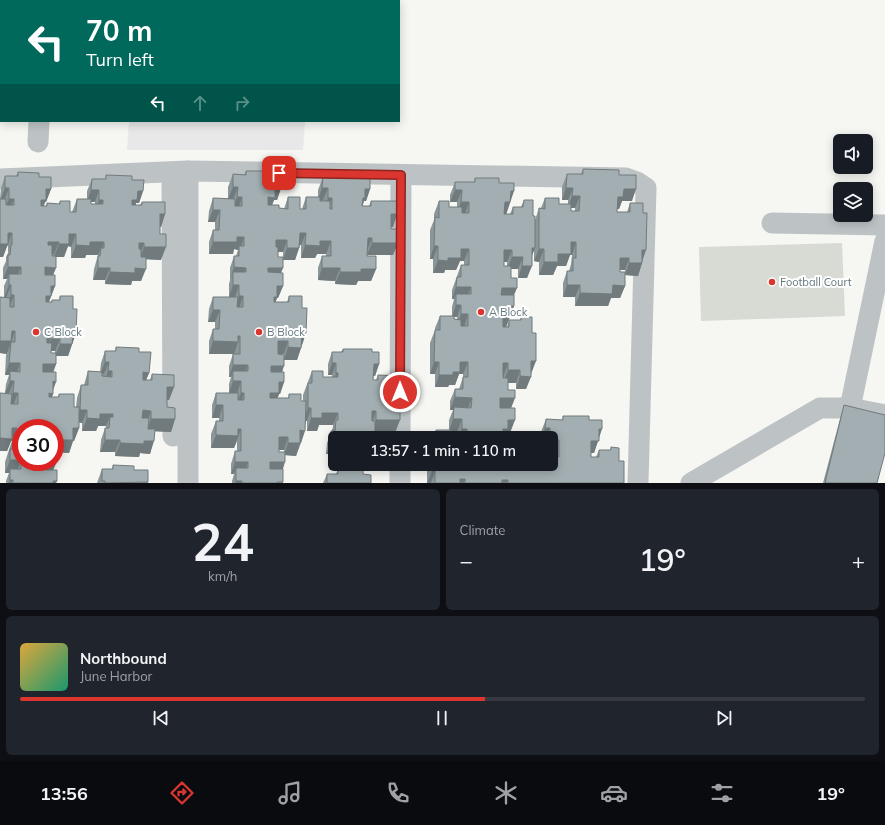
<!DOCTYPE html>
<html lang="en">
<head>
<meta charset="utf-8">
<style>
  body { margin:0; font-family:Mulish,sans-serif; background:#20242c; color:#f1f3f6; height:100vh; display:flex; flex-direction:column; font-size:15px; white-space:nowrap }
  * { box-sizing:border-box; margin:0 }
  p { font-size:13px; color:#9ea1a6 }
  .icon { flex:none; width:22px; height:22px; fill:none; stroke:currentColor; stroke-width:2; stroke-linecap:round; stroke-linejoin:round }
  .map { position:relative; height:483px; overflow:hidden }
  .drawer { display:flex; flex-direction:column; gap:6px; padding:6px; background:#0d0f14; flex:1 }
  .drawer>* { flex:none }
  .banner { position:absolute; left:0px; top:0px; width:400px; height:122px; box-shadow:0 2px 10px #0003; background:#00695c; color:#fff; overflow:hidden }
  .tools { position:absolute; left:833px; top:134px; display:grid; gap:8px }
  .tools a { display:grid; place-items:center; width:40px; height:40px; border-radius:6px; background:#171b24; box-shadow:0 2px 10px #0003; font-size:20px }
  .speed { position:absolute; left:12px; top:419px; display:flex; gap:8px; font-size:20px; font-weight:700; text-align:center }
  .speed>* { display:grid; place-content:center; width:52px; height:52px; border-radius:50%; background:#171b24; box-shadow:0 2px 10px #0003; line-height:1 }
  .speed .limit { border:6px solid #d22; background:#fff; color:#111 }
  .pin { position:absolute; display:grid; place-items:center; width:34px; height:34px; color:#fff; margin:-17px; border-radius:8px; box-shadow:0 2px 6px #0006 }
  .me { position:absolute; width:44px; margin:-22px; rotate:0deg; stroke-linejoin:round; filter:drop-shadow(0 0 3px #0008) }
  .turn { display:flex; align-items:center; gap:14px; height:84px; padding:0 20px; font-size:18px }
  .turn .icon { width:52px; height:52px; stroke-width:2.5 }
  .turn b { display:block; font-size:28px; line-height:34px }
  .lanes { display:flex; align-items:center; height:38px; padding:0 20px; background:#0003; justify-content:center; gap:20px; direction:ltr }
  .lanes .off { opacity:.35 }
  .big { font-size:30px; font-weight:600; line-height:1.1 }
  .drawer .card { flex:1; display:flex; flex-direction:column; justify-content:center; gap:6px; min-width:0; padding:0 14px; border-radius:6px; background:#20242c }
  .drawer .dial { align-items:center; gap:0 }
  .dial b { font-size:52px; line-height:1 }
  .song { display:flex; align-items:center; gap:12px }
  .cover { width:48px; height:48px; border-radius:6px; background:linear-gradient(135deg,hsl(40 70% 55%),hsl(160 70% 35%)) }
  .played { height:4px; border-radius:2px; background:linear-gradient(90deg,#da362f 55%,#363941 55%) }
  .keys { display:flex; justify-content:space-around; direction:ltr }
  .heat { display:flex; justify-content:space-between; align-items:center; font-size:22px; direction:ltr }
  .drawer .tiles { flex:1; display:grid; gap:6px; grid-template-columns:1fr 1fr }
  .card:last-child { grid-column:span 2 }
  .trip { position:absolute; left:328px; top:431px; width:230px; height:40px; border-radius:6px; background:#171b24; box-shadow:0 2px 10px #0003; font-weight:600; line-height:40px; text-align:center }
  .tab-bar { display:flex; height:64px; justify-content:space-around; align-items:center; background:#090b0e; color:#9ea1a6 }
  .tab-bar .icon { width:28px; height:28px }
  .tab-bar .active { color:#da362f }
  .tab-bar b { font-size:18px; color:#f1f3f6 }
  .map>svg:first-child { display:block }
  .built { fill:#e7e8e7 }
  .green { fill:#d7dbd3 }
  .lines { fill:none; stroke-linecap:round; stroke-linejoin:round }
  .minor { stroke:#bdc3c5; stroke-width:21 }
  .wall { fill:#8b9698; fill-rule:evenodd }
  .shaded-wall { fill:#717a7c }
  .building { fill:#a2aeb1; stroke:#717a7c }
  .route-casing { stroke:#8e231f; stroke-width:10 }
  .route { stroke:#da362f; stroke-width:7 }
  .poi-dot { fill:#da362f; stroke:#fff; stroke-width:1.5 }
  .labels { text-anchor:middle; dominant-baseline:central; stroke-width:4; stroke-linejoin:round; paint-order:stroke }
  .poi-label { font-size:11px; fill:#63777d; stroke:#fff; text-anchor:start }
</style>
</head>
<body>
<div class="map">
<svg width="885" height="483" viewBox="0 0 885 483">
  <rect width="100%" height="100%" fill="#f6f6f3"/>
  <g class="built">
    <path d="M135,0H314V1Z"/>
    <path d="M129,121H305L303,150H127Z"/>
  </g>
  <path class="green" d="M842,243L845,316L701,321L699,247Z"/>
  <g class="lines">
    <g class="minor">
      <path d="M42,1V0"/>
      <path d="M38,142L39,121"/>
      <path d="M188,171V483"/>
      <path d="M172,172L173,436"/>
      <path d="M0,179L188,171L626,178L637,182L646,188L638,483"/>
      <path d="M772,223L885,225"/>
      <path d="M850,408L885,241"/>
      <path d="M400,438L401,175"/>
      <path d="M400,483V464"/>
      <path d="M691,483L820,408H850L885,415"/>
    </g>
  </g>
  <g class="wall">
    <path d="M583,169L619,175L632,201H622L619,209H617V212H627L630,203L642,261V263L638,276L625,275V286L620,298H611L608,306H575V297H563V283L567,271H569L571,264L572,255H570L566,266H557L553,275H539V262L534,261V249L532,255L527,278H518V269H511V278L514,295V306L506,327H507L509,320H520L521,317L531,374L526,389H516V383H508V390L511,408L510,433H507L505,438H433L436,430H449V420L453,410H450V401L455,389H459L463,377V374H459L455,385H449L448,387H435V374H430V343L435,330V328L440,316H452V307L454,299H452V290L461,265H464V261H460L456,270H445L444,273H433V259H430V230L434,220V214L439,201L449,207H457V202H450V195L455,182H474L475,178L499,183L510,200L506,214H510L513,207H521L524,200L535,220L539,208H541L545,198L559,204H568V200H562V187L567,174H581ZM571,208H575V211H571ZM504,262H507V266H504ZM620,270H625V272H620ZM454,317H457V320L454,319ZM451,432H457V433H451Z"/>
    <path d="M246,171L272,175L281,188L277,200H274L272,205L279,208L284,209L288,197L300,209H302L306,197H318V190L323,177L332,178L333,174L358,178L370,189L366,201H364L362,206H369L371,201L397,214L393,227H391V229L398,243L393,255H367V256L376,269L371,281H358L356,285L335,284V281L318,280V268L322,256H326V254H317L315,258H301V245H300L295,260H283L281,273L283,286L278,298H277L275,302H287L289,296L302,308L306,333L297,360H284L282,372L284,382L280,394H279L277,398H288L289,394L301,401H303V395L312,371L323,377H332V375H328V364L332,352H341L343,349L372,352L379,364L375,376H373V380H376L378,375L397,401L393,400V409L395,433L385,432L335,438V454H326L327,443L333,427V425H319L317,431H307V421H306L301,443L296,456L285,455L283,469V483H232V481L234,474H231V464L235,451H237V441L234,448H211V434L216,421H219V418H212V405L216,393H229V384L231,377H229V366L233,354H209V341L213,329H215V322H208L209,309L213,297H229V284L230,280V268L234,256H236L238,250L234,249L233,254H209V242L213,230H215V222H208L209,211L213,198L228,199V187L233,174L244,175ZM278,252H283V257H278ZM278,354H284V355ZM279,450H284V452H279Z"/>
    <path d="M18,172L39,177L51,189L46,202H45L44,206H46L47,203L59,204L60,201L70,212H72L77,199H87V191L92,179H105L106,175L132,180L143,191L139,203H136V205H140L142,202L165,214L161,227H160V234L161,260L146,259L141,281H132L131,285L105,284V280H93L94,269L98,255H86L85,258H71V247L68,246L64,257H56L53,275L55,286L49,302H51L52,300H59L60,296L73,309L76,333L68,356H56V364L53,372V394L52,397H58L59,394L74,407H76L77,398L81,385H84L88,371L100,372L101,363L105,351H115L116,347L139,352L149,373L146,380H150L152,374L174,387L169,400H167V407L175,419L171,432L155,431L150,454L140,453L139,457L115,456V452H100L101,440L105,428H106V426H98L96,431H82V423L79,422V428L74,441H73L69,453L57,452V461L53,470L57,481L56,483H6V481L9,473H5V462L12,441H11L7,451H0V393L9,394L5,393L6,384L9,375H5L6,355L10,343L7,354L0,353V297H4V286L7,279H3V268L6,261V257L8,253V246H7L3,257H0V199L1,188L5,176H16ZM91,202H95V204H91ZM51,351H55V353H51ZM55,428V462H21Z"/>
    <path d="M844,405L877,483H823L841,415Z"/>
    <path d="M563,416L589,420L599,438L594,453H591V457H596L599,450H610L611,447L619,461L624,483H427V464H551L554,456V452H551V438H541V432L546,419L562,420Z"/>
    <path d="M113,465L134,470H148V483H97L102,469H112Z"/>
    <path d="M338,469L363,474L371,483H323L327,474H336Z"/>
  </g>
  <g class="shaded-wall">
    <path d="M233,187H238L233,200L228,199Z"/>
    <path d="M5,188H9L4,201H0Z"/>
    <path d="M275,188H281L277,200H274L270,210H263L268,197Z"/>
    <path d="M322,188H328L323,200H318Z"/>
    <path d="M566,188H573L568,200H562Z"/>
    <path d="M46,189H51L46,202H45L41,212H36L41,200Z"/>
    <path d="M365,189H370L366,201H364L361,211H358Z"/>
    <path d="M624,189H636L632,201H622L619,209H613L618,197Z"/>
    <path d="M91,190H99L95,202H87Z"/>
    <path d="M455,190H462L457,202H450Z"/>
    <path d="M138,191H143L139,203H136L133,213H127L132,200Z"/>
    <path d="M511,191H514L506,215H500L505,202Z"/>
    <path d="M572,196H580L575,208H568Z"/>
    <path d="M237,197H242L238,210H233Z"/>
    <path d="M328,198H332L328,210H323Z"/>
    <path d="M9,199H14L9,211H4Z"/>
    <path d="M99,200H103L99,212H94Z"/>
    <path d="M461,202H469L465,214H457Z"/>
    <path d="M213,210H220L215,222H208Z"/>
    <path d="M160,214H165L161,227H156Z"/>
    <path d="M391,214H397L393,227H386Z"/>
    <path d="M8,233H12L3,257H0V244Z"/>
    <path d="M300,233H306L301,245H295Z"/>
    <path d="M69,234H76L71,247L68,246L64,257H54L59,244Z"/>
    <path d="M237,237H244L240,250L239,246L238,250L234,249L233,254H209L213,242Z"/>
    <path d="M368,238H372L367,251Z"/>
    <path d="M276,240H287L283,252H272Z"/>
    <path d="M320,241H331L326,254H317L315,258H301L305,245Z"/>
    <path d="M48,242H59L54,254H44Z"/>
    <path d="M90,242H104L101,252V248L98,255H86L85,258H71L76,245Z"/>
    <path d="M571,242H576L572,255H570L566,266H557L553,275H539L544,262L558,254Z"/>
    <path d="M139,243H144L140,256L135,255Z"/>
    <path d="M372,243H398L393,255H367Z"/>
    <path d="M434,246H438L433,259H430Z"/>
    <path d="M144,247H166L161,260L140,259Z"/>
    <path d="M287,248H299L295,260H283Z"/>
    <path d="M532,248H535L530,261Z"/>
    <path d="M461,249H469L464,261H460L456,270H445L444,273H433L438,260L448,258Z"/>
    <path d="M539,249H544L539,262L534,261Z"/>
    <path d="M504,250H512L507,262H500Z"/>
    <path d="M642,250H646L642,262Z"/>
    <path d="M512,257H523L518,269H507Z"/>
    <path d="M620,258H629L625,270H616Z"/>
    <path d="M629,263H642L638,276L625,275Z"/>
    <path d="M522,266H532L527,278H518Z"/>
    <path d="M8,267H21L16,279L9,274L7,279H3Z"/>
    <path d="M45,267L56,268L51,280H40Z"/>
    <path d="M234,267L246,268L241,280L233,272L230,280Z"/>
    <path d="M98,268H110L105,280H93Z"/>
    <path d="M135,268L146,269L141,281H132L131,285L105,284L110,272Z"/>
    <path d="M268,268H283L278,280H264Z"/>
    <path d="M322,268H340L335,281L318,280Z"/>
    <path d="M361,269H376L371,281H358L356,285L335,284L340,272Z"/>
    <path d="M9,285H11L6,298H4Z"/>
    <path d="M233,285H239L235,297H229Z"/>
    <path d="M567,285H580L575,297H563Z"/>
    <path d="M613,285L625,286L620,298H611L608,306H575L580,293Z"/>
    <path d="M51,286H55L46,309V296Z"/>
    <path d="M277,286H283L278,298H277L273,309H270Z"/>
    <path d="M456,287H471L466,300L456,294L454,299H452Z"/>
    <path d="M502,288H517L512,300H497Z"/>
    <path d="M11,295H14L9,308H6Z"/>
    <path d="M239,296H243L239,309H234Z"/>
    <path d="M456,305H461L457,317H452Z"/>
    <path d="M511,306H514L506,327H498L503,315Z"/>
    <path d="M213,310H220L215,322H208Z"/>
    <path d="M461,314H468L464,327H457Z"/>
    <path d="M12,331H15L7,354L0,353V341Z"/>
    <path d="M73,333H76L68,356H55L60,344Z"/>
    <path d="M302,333H306L302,345H297Z"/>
    <path d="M238,336H240L234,354H209L213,341Z"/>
    <path d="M47,337H51L47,349Z"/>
    <path d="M51,339H60L55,351H47Z"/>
    <path d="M278,341H288L284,354H274Z"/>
    <path d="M288,347L301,348L297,360H284Z"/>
    <path d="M531,361H536L531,374Z"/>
    <path d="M105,362H109L104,374H100Z"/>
    <path d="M434,362H439L435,374H430Z"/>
    <path d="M460,362H468L463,374H459L455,385H449L448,387H435L439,375L453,372Z"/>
    <path d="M9,363H20L16,375L10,371L9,375H5Z"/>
    <path d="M332,363H336L332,375H328Z"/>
    <path d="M503,363H508L504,375H499Z"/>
    <path d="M43,364H56L52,376H38Z"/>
    <path d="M374,364H379L375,376H370Z"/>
    <path d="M233,365H248L244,377L233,371L231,377H229Z"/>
    <path d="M271,366H284L280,378H267Z"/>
    <path d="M508,370H520L516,383H503Z"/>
    <path d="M108,371H112L108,384H104Z"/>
    <path d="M143,372L149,373L144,385H139Z"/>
    <path d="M336,373H338L334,386H332Z"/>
    <path d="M520,376L531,377L526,389H516Z"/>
    <path d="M10,381H14L9,393H5Z"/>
    <path d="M53,381L56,382L52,393L53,394L48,406H44Z"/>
    <path d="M233,381H241L237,394L229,393Z"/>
    <path d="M279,382H284L280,394H279L275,406H266L270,393Z"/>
    <path d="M167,387H174L169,400H163Z"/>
    <path d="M394,388H402L397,401L389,400Z"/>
    <path d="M13,393H18L13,405H9Z"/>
    <path d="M241,393H244L240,405H236Z"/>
    <path d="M455,397L472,398L467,410L454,407L453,410H450Z"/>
    <path d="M500,398H515L510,411H495Z"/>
    <path d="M216,405H223L219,418H212Z"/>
    <path d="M308,408H311L307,421H303Z"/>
    <path d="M80,410H87L82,423L76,422Z"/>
    <path d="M143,410L151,411L147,423H138Z"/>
    <path d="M372,411H376L372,423Z"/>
    <path d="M322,413H338L333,425H319L317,431H307L311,418Z"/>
    <path d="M100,414H113L110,423V417L106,426H98L96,431H82L87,418Z"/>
    <path d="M151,419H175L171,432L147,431Z"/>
    <path d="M453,419H462L457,432H449Z"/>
    <path d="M376,420H400L395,433L372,432Z"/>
    <path d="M508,420H515L510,433H507L505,438H500L503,429Z"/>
    <path d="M12,428H17L13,441H11L7,451H0V438Z"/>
    <path d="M73,428H79L74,441H73L69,453L55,452V448L58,440Z"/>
    <path d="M545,428H550L547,438H542Z"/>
    <path d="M238,429H241L234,448H211L216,435Z"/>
    <path d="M462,429H467L464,438H458Z"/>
    <path d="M599,429H602L594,453H587L591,441Z"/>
    <path d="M300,430L305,431L301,443H296Z"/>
    <path d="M55,437H58L55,445Z"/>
    <path d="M279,437H288L284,450H275Z"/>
    <path d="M105,440H120L115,452H100Z"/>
    <path d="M551,440H559L554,452H551Z"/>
    <path d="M144,441H154L150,454L140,453L139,457L115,456L120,443Z"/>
    <path d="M331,442H335V454H326Z"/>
    <path d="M288,443H300L296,456L284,455Z"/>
    <path d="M10,460H21L16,473L10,469L9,473H5Z"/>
    <path d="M55,461H57L52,473H40L45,462H55Z"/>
    <path d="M235,462H248L244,474L236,468L234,474H231Z"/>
    <path d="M270,462H285L281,475L266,474Z"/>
    <path d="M432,471H435L431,483H427Z"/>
    <path d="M460,479H465L464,483H459Z"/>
    <path d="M10,480H13L11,483H9Z"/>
    <path d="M502,480H508L507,483H501Z"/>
    <path d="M53,481H57L56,483H52Z"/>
    <path d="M236,481H242L241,483H235Z"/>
  </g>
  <g class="building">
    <path d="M583,169L619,170V175H636V189H624L623,197H618L617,212H630V203H643V213H647L646,250H642V263H629V258H620V272H625V286L613,285L612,294L580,293V285H567V271H573V258H576V242H571V254H558V262H544V249H539V208L545,209V198H559V204H571V211H579L580,196H572L573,188H566L567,174H583Z"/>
    <path d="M246,171H272V175H281V188H275V198L268,197V205H279V208L288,209V197H300V209H306V197H320V201H330V209H332V198H328V188H322L323,177L333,178V174L358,175V178H370V189H365V198H363L362,206H371V201H397V214H391V229H398V243H372V238H368L367,256H376V269H361V272H340V268H322V256H331V241H320V246L305,245L306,233H300L299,248H287V240H276V247H278V257H283V268H268V272L283,273V286H277V297H274V302H289V296H302V308H307L306,333H302L301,348L288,347V341H278V354L284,355V366H271V372H284V382H279V393H270V398H289V394H301V401H306L305,431L300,430V443H288V437H279V452H285V462H270V469H283V482H277V483H242V481H236V468H248V462H235V451H241V429H238V436L216,435V421H223V405H216V393H238V400H244V393H241V381H233V371H248V365H233V354H240V336H238V342L213,341V329H219L220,310H213V297H238L237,307H243V296H239V285H233V272H246V268L234,267V256H239V246H244V237H237V242H213V230H219L220,210H213V198L235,199V206H242V197H237L238,187H233V174L246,175Z"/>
    <path d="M18,172L39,173V177H51V189H46V200H41V206H47V203L60,204V201H70V212H76L77,199H91V204H103V200H99V190H91L92,179H106V175L132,176V180H144L143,191H138L137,200H132V205H142V202H165V214H160V234H166V247H144V243H139V249H141V257H146V269L135,268V273L110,272V268H98V256H100L101,248H104V242H90V246L76,245V234H69V244H59V242H48V245H52V256H56V268L45,267V275H55V286H51V296H46V302H52V300H60V296H73V309H77L76,333H73L72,344H60V339H51V337H47V343H52L51,353H56V364H43V372H56V382L53,381V394L49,393V397H59V394H74V407H79V428H73V440H58V437H55V428H21V462H45V470H57V481H53V483H13V480H10V469H21V460H10V449H13V440H17V428H12V439L0,438V393L12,394L11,404H18V393H13L14,381H10V371L20,372V363H9L11,342H15V331H12L11,341H0V297L10,298V307H14V295H11V285H9V274H21V267H8V255H10L11,245H12V233H8V244H0V199H6V205H14V199H9V188H5V176H18Z"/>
    <path d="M475,178H499V183H514V191H511L510,202H505L504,214H513V207H523L524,200H533V216H535V248H532V266H522L523,257H512V250H504V266H511V278H517V288H502L501,295H514V306H511L510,315H503V327H509V320H521V317H532V333H536V361H531V377L520,376V370H508V363H503V378H508V390H515V398H500V408H515V420H508V429H503V438H467V429H462V419H453L454,407L471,408L472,398L455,397V389H463V377H468V362H460V372H453V375H439V362H434L435,330H440V316H454V319L461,320V326H468V314H461V305H456V294H471V287H456L457,277H461V265H469V249H461V258H448V261L438,260V246H434L435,217L439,218V201H449V207H462V213H469V202H461L462,190H455V182H475Z"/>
    <path d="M116,347L139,348V352H151L149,373L143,372V380H152V374L174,375V387H167V407L175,408V419H151V411L143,410L142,418H149L148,429H155L154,441H144V444L120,443V440H105V428H109L110,417H113V414H100V419L87,418V410H80L81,385H88V371L102,372V376L112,377V371H108L109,362H105V351H116Z"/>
    <path d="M343,349H372V352H379V364H374L373,380H378V375L402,376V388H394L393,409H400V420H376V411H372V421H375V431L385,432V438H335V442H331V431H335L336,420H338V413H322V418H311V408H308V383H312V371H323V377H338V373H336V363H332V352H343Z"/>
    <path d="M844,405L885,415V453L877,483H825Z"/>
    <path d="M563,416H589V420H602V429H599V441H591V457H599V450H611V447L619,448V461H624V483H508V480H502V483H465V479H460V483H435V471H432V464H551V456L559,457V440H551V438H550V428H545L546,419L563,420Z"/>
    <path d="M436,430H451V433H461V438H435Z"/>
    <path d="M518,434H528V438H508H518Z"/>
    <rect x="55" y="450" width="2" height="11"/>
    <path d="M113,465L134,466V470H148V482L105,483V481H102V469H113Z"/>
    <path d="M338,469L363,470V474L371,475V483H327V474H338Z"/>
  </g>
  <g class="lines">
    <defs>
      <path id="route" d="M279,173L401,175L400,392"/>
    </defs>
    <use href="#route" class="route-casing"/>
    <use href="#route" class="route"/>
  </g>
  <g class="poi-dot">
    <circle cx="772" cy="282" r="4"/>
    <circle cx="481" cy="312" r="4"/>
    <circle cx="36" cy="332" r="4"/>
    <circle cx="259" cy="332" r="4"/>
  </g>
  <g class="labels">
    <g class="poi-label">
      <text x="780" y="282">Football Court</text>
      <text x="489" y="312">A Block</text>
      <text x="44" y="332">C Block</text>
      <text x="267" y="332">B Block</text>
    </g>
  </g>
</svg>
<div class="tools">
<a><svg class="icon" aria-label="sound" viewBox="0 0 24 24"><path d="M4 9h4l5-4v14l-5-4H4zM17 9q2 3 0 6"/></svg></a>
<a><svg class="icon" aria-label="layers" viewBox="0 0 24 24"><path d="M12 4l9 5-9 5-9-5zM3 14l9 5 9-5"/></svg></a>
</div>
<div class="speed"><div class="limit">30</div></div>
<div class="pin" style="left:279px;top:173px;background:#d93025"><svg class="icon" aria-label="arrive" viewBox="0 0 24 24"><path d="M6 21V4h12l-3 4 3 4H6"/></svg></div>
<svg class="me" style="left:400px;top:392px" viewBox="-20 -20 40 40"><circle r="17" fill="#da362f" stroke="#fff" stroke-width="3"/><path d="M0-11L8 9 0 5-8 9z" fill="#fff"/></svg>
<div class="trip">13:57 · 1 min · 110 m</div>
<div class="banner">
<div class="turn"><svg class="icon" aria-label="left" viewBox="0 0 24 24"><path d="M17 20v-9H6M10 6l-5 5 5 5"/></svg><div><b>70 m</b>Turn left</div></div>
<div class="lanes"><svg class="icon" aria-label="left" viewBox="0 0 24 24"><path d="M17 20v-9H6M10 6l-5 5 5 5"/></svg><svg class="icon off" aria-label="ahead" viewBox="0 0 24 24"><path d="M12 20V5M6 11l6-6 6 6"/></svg><svg class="icon off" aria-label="right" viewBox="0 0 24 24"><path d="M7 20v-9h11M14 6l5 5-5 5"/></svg></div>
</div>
</div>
<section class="drawer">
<div class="tiles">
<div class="card dial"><b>24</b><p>km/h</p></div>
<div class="card"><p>Climate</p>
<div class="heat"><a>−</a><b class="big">19°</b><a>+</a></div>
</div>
<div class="card">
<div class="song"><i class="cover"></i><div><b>Northbound</b><p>June Harbor</p></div></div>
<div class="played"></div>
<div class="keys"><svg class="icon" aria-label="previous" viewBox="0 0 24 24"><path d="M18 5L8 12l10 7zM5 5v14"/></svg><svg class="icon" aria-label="pause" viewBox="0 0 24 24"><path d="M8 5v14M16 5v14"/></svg><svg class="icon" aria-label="next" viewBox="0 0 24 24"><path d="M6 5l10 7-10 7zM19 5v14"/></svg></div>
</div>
</div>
</section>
<nav class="tab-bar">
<b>13:56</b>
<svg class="icon active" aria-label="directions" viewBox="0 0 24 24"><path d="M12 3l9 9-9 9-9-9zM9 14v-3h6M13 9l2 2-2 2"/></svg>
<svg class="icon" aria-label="music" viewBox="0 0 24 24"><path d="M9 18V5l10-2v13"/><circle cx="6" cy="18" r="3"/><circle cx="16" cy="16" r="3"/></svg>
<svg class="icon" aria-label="phone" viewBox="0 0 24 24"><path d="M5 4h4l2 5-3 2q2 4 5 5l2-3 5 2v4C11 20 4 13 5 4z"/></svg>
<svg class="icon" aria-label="climate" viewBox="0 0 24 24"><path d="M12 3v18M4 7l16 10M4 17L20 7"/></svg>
<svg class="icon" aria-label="car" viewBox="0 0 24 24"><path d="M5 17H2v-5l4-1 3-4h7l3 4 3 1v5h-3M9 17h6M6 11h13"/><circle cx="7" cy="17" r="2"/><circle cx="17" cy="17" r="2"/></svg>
<svg class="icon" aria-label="filters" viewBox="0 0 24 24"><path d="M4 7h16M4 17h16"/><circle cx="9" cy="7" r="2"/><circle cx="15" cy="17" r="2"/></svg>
<b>19°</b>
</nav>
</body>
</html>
